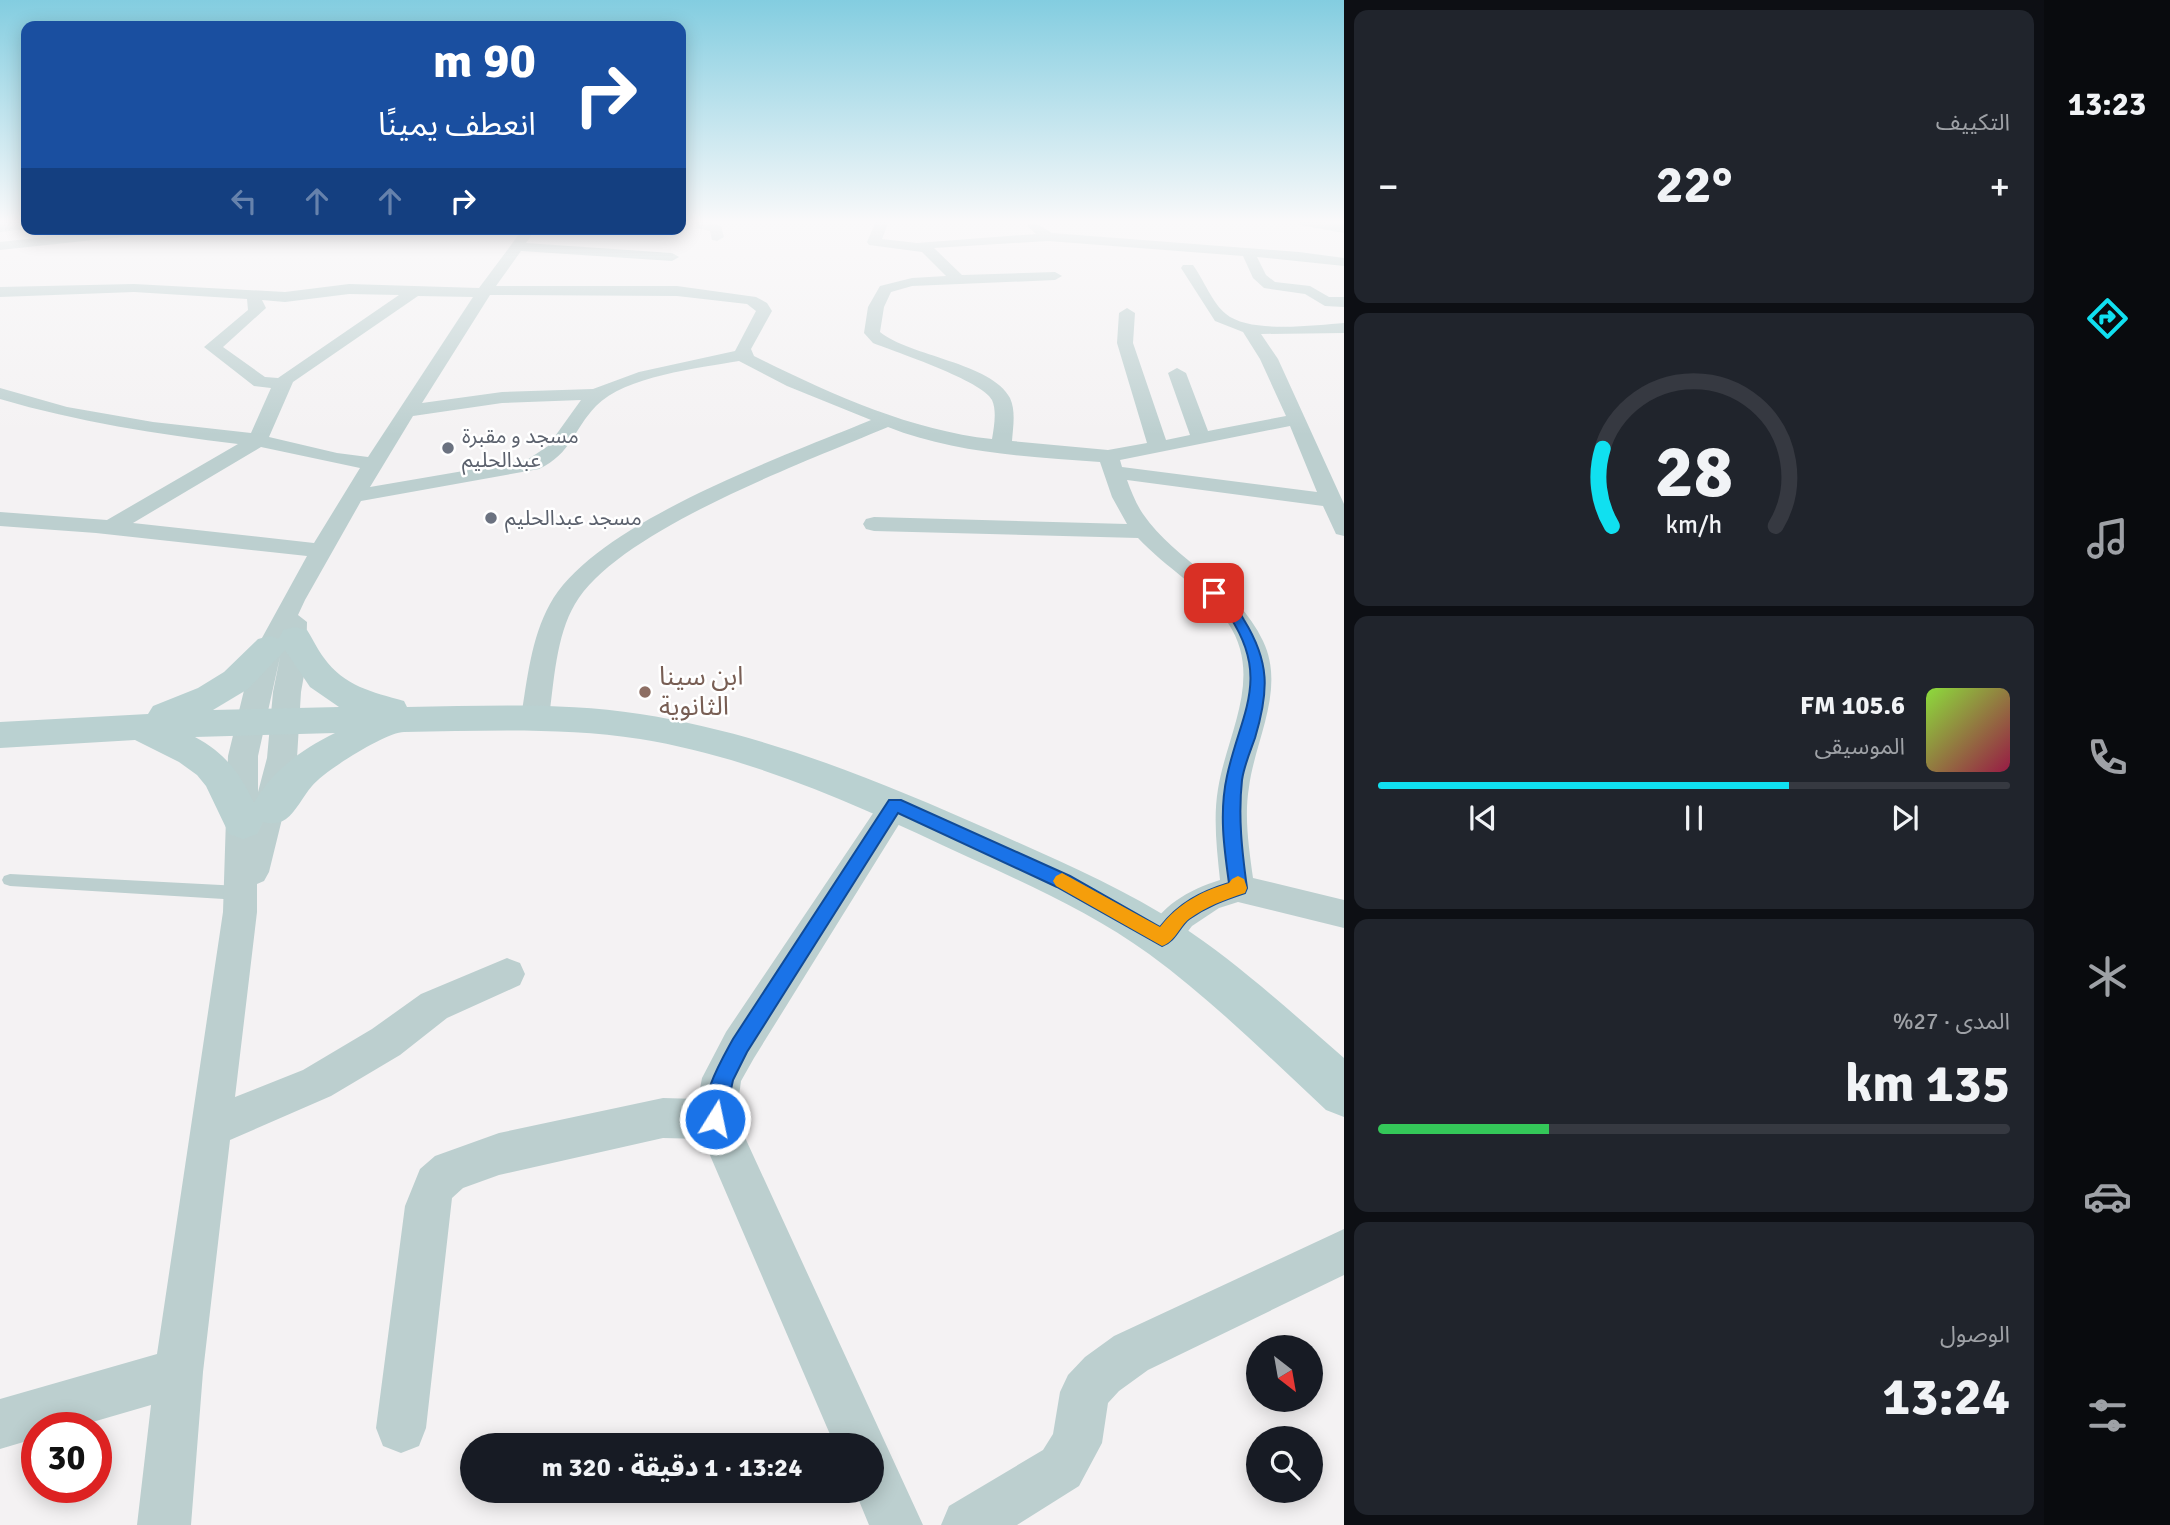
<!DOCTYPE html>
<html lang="ar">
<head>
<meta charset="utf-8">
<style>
  body { margin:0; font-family:Signika,"Noto Sans Arabic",sans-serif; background:#20242c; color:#f1f3f6; direction:rtl; height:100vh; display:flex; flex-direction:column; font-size:26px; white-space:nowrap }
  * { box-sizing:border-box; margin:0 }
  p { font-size:23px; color:#9ea1a6 }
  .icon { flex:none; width:38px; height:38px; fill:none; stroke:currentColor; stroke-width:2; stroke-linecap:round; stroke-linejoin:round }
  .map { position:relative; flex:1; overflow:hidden; direction:ltr }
  .side { display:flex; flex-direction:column; gap:10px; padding:10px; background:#0d0f14; width:700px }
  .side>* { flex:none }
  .guide { position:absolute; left:21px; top:21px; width:665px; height:214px; border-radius:14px; box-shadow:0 4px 18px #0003; direction:rtl; background:#1a4fa0; color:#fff; overflow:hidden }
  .needle { width:46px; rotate:149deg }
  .controls { position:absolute; left:1246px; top:1335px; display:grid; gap:14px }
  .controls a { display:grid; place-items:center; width:77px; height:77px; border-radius:50%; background:#171b24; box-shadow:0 4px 18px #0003; font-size:35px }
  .speed { position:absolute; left:21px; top:1412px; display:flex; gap:14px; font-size:35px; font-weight:700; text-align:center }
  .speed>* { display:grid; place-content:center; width:91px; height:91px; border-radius:50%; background:#171b24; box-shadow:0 4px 18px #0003; line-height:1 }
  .speed .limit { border:10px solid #d22; background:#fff; color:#111 }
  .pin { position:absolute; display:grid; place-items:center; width:60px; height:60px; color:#fff; margin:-30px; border-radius:14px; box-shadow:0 4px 10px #0006 }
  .me { position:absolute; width:77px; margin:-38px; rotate:10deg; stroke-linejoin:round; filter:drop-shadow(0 0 5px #0008) }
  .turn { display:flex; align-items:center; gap:24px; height:147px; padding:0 35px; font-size:32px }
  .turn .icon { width:91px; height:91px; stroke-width:2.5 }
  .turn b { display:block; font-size:49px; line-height:60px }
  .lanes { display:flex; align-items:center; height:66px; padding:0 35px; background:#0003; justify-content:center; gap:35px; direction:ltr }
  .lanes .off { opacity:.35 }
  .big { font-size:52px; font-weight:800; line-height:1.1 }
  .side .tile { flex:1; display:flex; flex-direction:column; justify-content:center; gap:10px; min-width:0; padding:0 24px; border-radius:14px; background:#20242c }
  .side .dial { align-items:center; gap:0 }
  .dial svg { height:182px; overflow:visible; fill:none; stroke:#363941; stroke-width:7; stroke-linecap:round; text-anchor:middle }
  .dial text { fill:#f1f3f6; stroke:none }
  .song { display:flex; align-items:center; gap:21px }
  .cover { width:84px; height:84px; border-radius:10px; background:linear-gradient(135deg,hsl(90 70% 55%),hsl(340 70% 35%)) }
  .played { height:7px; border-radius:4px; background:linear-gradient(90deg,#10e0f0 65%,#363941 65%) }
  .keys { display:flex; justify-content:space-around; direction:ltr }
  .heat { display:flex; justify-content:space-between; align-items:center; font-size:38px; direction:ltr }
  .charge { height:10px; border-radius:5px; background:linear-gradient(90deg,#34c759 27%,#363941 0) }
  .trip { position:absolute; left:460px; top:1433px; width:424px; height:70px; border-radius:35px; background:#171b24; box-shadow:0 4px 18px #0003; font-weight:800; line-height:70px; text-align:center; direction:rtl }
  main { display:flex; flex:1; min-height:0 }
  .menu { display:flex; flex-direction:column; width:126px; justify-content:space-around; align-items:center; background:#090b0e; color:#9ea1a6 }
  .menu .icon { width:49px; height:49px }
  .menu .active { color:#10e0f0 }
  .menu b { font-size:32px; color:#f1f3f6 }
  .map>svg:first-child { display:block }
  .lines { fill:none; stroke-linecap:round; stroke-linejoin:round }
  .lane { fill:#bccfcf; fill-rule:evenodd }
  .street { fill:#bccfcf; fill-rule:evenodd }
  .secondary { fill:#bad1d1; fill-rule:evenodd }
  .route { fill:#1a73e8; stroke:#114b97; stroke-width:2 }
  .slow { fill:#f59e0b }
  .worship-dot { fill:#6b7280; stroke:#fff; stroke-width:2.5 }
  .education-dot { fill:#8d6e63; stroke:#fff; stroke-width:2.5 }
  .labels { text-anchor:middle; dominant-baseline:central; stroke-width:5; stroke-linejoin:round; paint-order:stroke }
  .far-worship-label { font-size:21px; fill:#5b616d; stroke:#fff; text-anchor:start }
  .education-label { font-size:26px; fill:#785e54; stroke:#fff; text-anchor:start }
</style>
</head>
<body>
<main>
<nav class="menu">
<b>13:23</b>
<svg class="icon active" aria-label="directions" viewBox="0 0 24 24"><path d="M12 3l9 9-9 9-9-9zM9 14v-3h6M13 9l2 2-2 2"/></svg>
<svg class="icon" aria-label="music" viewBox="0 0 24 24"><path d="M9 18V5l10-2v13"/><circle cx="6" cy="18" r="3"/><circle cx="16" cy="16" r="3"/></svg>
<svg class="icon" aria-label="phone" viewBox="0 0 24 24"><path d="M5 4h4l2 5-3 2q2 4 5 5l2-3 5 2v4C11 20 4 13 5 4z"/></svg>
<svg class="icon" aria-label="climate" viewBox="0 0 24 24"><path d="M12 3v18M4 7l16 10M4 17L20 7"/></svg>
<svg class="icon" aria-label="car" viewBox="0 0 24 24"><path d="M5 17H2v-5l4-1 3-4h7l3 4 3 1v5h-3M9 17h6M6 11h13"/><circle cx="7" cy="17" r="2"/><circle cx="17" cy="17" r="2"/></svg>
<svg class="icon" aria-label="filters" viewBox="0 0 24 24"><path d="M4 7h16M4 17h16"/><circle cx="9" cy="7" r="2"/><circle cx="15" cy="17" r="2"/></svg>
</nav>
<section class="side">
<div class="tile"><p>التكييف</p>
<div class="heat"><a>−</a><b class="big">22°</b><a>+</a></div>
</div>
<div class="tile dial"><svg viewBox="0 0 100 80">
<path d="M14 69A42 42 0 1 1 86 69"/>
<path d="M14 69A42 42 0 0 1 10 35" stroke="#10e0f0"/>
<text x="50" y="56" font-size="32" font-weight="700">28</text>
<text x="50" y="72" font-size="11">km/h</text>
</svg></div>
<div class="tile">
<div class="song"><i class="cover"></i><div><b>105.6 FM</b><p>الموسيقى</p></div></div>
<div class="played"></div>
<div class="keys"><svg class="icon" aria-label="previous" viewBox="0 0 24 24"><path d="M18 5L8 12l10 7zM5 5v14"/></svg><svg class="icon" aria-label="pause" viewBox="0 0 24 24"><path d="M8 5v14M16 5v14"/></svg><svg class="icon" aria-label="next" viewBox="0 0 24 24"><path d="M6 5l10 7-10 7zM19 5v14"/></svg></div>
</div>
<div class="tile"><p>المدى · 27%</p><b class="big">135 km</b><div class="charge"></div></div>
<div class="tile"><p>الوصول</p><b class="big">13:24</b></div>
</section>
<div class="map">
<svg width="1344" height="1525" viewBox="0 0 1344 1525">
  <rect width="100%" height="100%" fill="#f4f2f3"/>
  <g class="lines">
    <path class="lane" d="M10,874L240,886L246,888L248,893L246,898L240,900L10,886L4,884L2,880L4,876Z"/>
    <g class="street">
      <path d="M695,221H707L721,226L724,237L717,241L712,240L710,231L697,228Z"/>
      <path d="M876,221H889L882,239L917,243L1036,234L1027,226L1034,222L1052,233L1299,252L1344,258V266L1257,257L1266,275L1275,282L1310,286L1329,297H1344V307L1325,306L1305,294L1264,288L1253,278L1243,256L1048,241L934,248L962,275L1055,272L1062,276L1055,280L912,286L891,292L884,307L880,332C909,356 992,363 1010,398C1016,411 1013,427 1012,441L1108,450L1147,443L1117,343L1119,313L1127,308L1135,313L1133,343L1166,440L1190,435L1168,373L1177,368L1186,373L1208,431L1286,416L1260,359L1243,332L1215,321L1181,268L1183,265H1193C1204,280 1212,303 1226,314C1250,334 1315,325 1344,323V333L1261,334L1278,359L1344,504V536L1336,534L1323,506L1127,480C1131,491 1136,504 1143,514C1176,562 1237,585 1263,641C1286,689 1255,740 1249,787C1244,817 1249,848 1253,878L1344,900V928L1238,902L1219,908L1192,926L1174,949L1162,953L1150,949L1144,938C1160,906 1188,890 1220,880C1217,850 1213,819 1218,789C1227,733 1264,677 1228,623C1204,589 1166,568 1138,538L874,531L866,529L863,524L866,519L874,517L1127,524L1112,497L1100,462C1030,457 953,453 888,427C808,461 618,530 575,604C556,636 554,682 549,718L545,725L535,728L525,725L521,718C527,681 531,638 550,604C594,523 785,456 871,420L787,386L739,361C699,368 625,376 596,406C573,430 572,453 539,469L361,501L305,600L298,615L307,622L306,664L301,692L297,758L269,872L264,881L257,884V912L235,1097L303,1070L372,1029L421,994L507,958L520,963L525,974L520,985L447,1018L400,1055L331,1096L230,1140L203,1372L191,1525H137L151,1405L72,1428H37V1438L0,1449V1399L157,1354L223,912L228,756L248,674L257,647L307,556L96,533L0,526V512L107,520L238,444C157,434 78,422 0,399V388L67,407L153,422L251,433L271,388L254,386L204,347L248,310L247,299L134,292L0,297V287L134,284L285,292L349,284L479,288L523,229H536L526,243L672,253L679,257L672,261L521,251L496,286H677L756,297L767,303L772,311L751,349L754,356C829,393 909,430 992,439C994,427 997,411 992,400C983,381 896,352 873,343L864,333L868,307L880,286L912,278L946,276L922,252L869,245L867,242ZM349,294L399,295L278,378L265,377L223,347L266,308L262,300L285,302ZM490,295L677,296L747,304L756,311L735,351L639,372L593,389L502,392L422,403ZM418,296L473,297L368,457L337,453L269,437L293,382ZM581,400L548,446L527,460L370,487L413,416L502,403ZM1290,426L1317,492L1122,467L1120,460ZM261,447L360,468L314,543L133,523ZM280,657L273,692L267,758L258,792V756Z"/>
      <path d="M119,229H165L159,233L0,250V242Z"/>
      <path d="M895,793L906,797L911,805L754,1058L741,1081L736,1118L923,1525H869L855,1491H872V1446H835L703,1139L663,1138L499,1175L463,1188L452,1198L426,1428L419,1446L401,1453L383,1446L376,1428L405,1206L420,1169L435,1156L499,1133L663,1098L698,1099L702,1078L726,1032L884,797Z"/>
      <path d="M1344,1229V1275L1148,1370L1119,1391L1108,1403L1102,1443L1079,1486L1017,1525H941L949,1506L1043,1450L1053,1434L1060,1392L1068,1375L1085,1357L1114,1336Z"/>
    </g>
    <g class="secondary">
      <path d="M26,221V229L0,232V222Z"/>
      <path d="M1298,221L1344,223V233L1300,225Z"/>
      <path d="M295,627L307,630C313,639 317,649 324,658C344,686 372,692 404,701L407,707C484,706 563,702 640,714C763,733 877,780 990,830C1055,859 1121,887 1180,925C1239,964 1291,1012 1344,1058V1117L1326,1110C1268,1056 1213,1001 1149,954C1094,914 1030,885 968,857C862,807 756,758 640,739C562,727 482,731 404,732C386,732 324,771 312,786C303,796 296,812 286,819C279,824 270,824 263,822L257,834L243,839L229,834L206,786L197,775L179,762L135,740L0,748V722L148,714L153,706L198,688L224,672L258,639L270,636L279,639L283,630ZM285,650L310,687L339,707L213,710L248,689ZM335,733C302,749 272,771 254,803C240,773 225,753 195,737Z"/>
    </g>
  </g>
  <linearGradient id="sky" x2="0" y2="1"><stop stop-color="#83cde0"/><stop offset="0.51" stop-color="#faf9fa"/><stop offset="1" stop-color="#faf9fa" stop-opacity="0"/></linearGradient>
  <rect width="1344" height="435" fill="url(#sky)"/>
  <path class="route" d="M1214,589C1227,593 1238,609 1244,620C1270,662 1269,691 1255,738C1250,752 1244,766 1242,780C1238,817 1242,851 1247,888L1245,893C1224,900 1207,906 1189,919C1179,927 1175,942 1162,946L1057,887L898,813L747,1052L733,1080L723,1127L715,1130L707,1127C697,1101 721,1061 733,1039L889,800H901L1070,876L1160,927C1179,903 1200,892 1229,883C1224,848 1219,812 1227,776C1240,715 1271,679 1230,617C1224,608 1215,602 1208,593Z"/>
  <path class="slow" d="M1062,873L1160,927C1179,903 1200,892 1229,883L1232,879L1238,876L1244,879L1247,888L1245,893C1224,900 1207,906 1189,919C1179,927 1175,942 1162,946L1056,886L1053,881L1056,876Z"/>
  <g class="worship-dot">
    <circle cx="448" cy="448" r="7"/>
    <circle cx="491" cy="518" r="7"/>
  </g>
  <circle class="education-dot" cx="645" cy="692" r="7"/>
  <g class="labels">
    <g class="far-worship-label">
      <text x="462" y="436">مسجد و مقبرة<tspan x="462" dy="24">عبدالحليم</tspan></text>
      <text x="505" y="518">مسجد عبدالحليم</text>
    </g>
    <g class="education-label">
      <text x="659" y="677">ابن سينا<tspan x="659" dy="30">الثانوية</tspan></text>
    </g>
  </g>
</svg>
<div class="controls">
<a><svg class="needle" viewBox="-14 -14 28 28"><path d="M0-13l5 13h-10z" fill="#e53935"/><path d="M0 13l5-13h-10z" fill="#9ea1a6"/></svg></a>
<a><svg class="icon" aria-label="search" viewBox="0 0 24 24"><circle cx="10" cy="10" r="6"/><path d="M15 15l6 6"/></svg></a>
</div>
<div class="speed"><div class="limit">30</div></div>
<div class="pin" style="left:1214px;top:593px;background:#d93025"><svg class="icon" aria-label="arrive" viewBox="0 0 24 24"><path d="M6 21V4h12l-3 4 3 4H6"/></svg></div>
<svg class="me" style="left:715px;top:1119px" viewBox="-20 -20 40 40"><circle r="17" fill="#1a73e8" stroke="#fff" stroke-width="3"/><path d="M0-11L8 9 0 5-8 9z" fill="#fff"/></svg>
<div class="trip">13:24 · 1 دقيقة · 320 m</div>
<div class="guide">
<div class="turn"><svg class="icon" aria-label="right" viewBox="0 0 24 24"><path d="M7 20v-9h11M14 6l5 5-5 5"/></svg><div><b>90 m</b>انعطف يمينًا</div></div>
<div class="lanes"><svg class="icon off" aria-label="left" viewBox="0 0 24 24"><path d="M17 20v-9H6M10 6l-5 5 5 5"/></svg><svg class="icon off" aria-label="ahead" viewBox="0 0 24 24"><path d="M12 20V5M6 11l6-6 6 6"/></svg><svg class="icon off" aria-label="ahead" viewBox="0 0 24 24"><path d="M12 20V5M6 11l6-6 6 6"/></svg><svg class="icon" aria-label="right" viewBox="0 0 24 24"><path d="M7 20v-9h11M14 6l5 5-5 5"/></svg></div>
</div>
</div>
</main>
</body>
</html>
